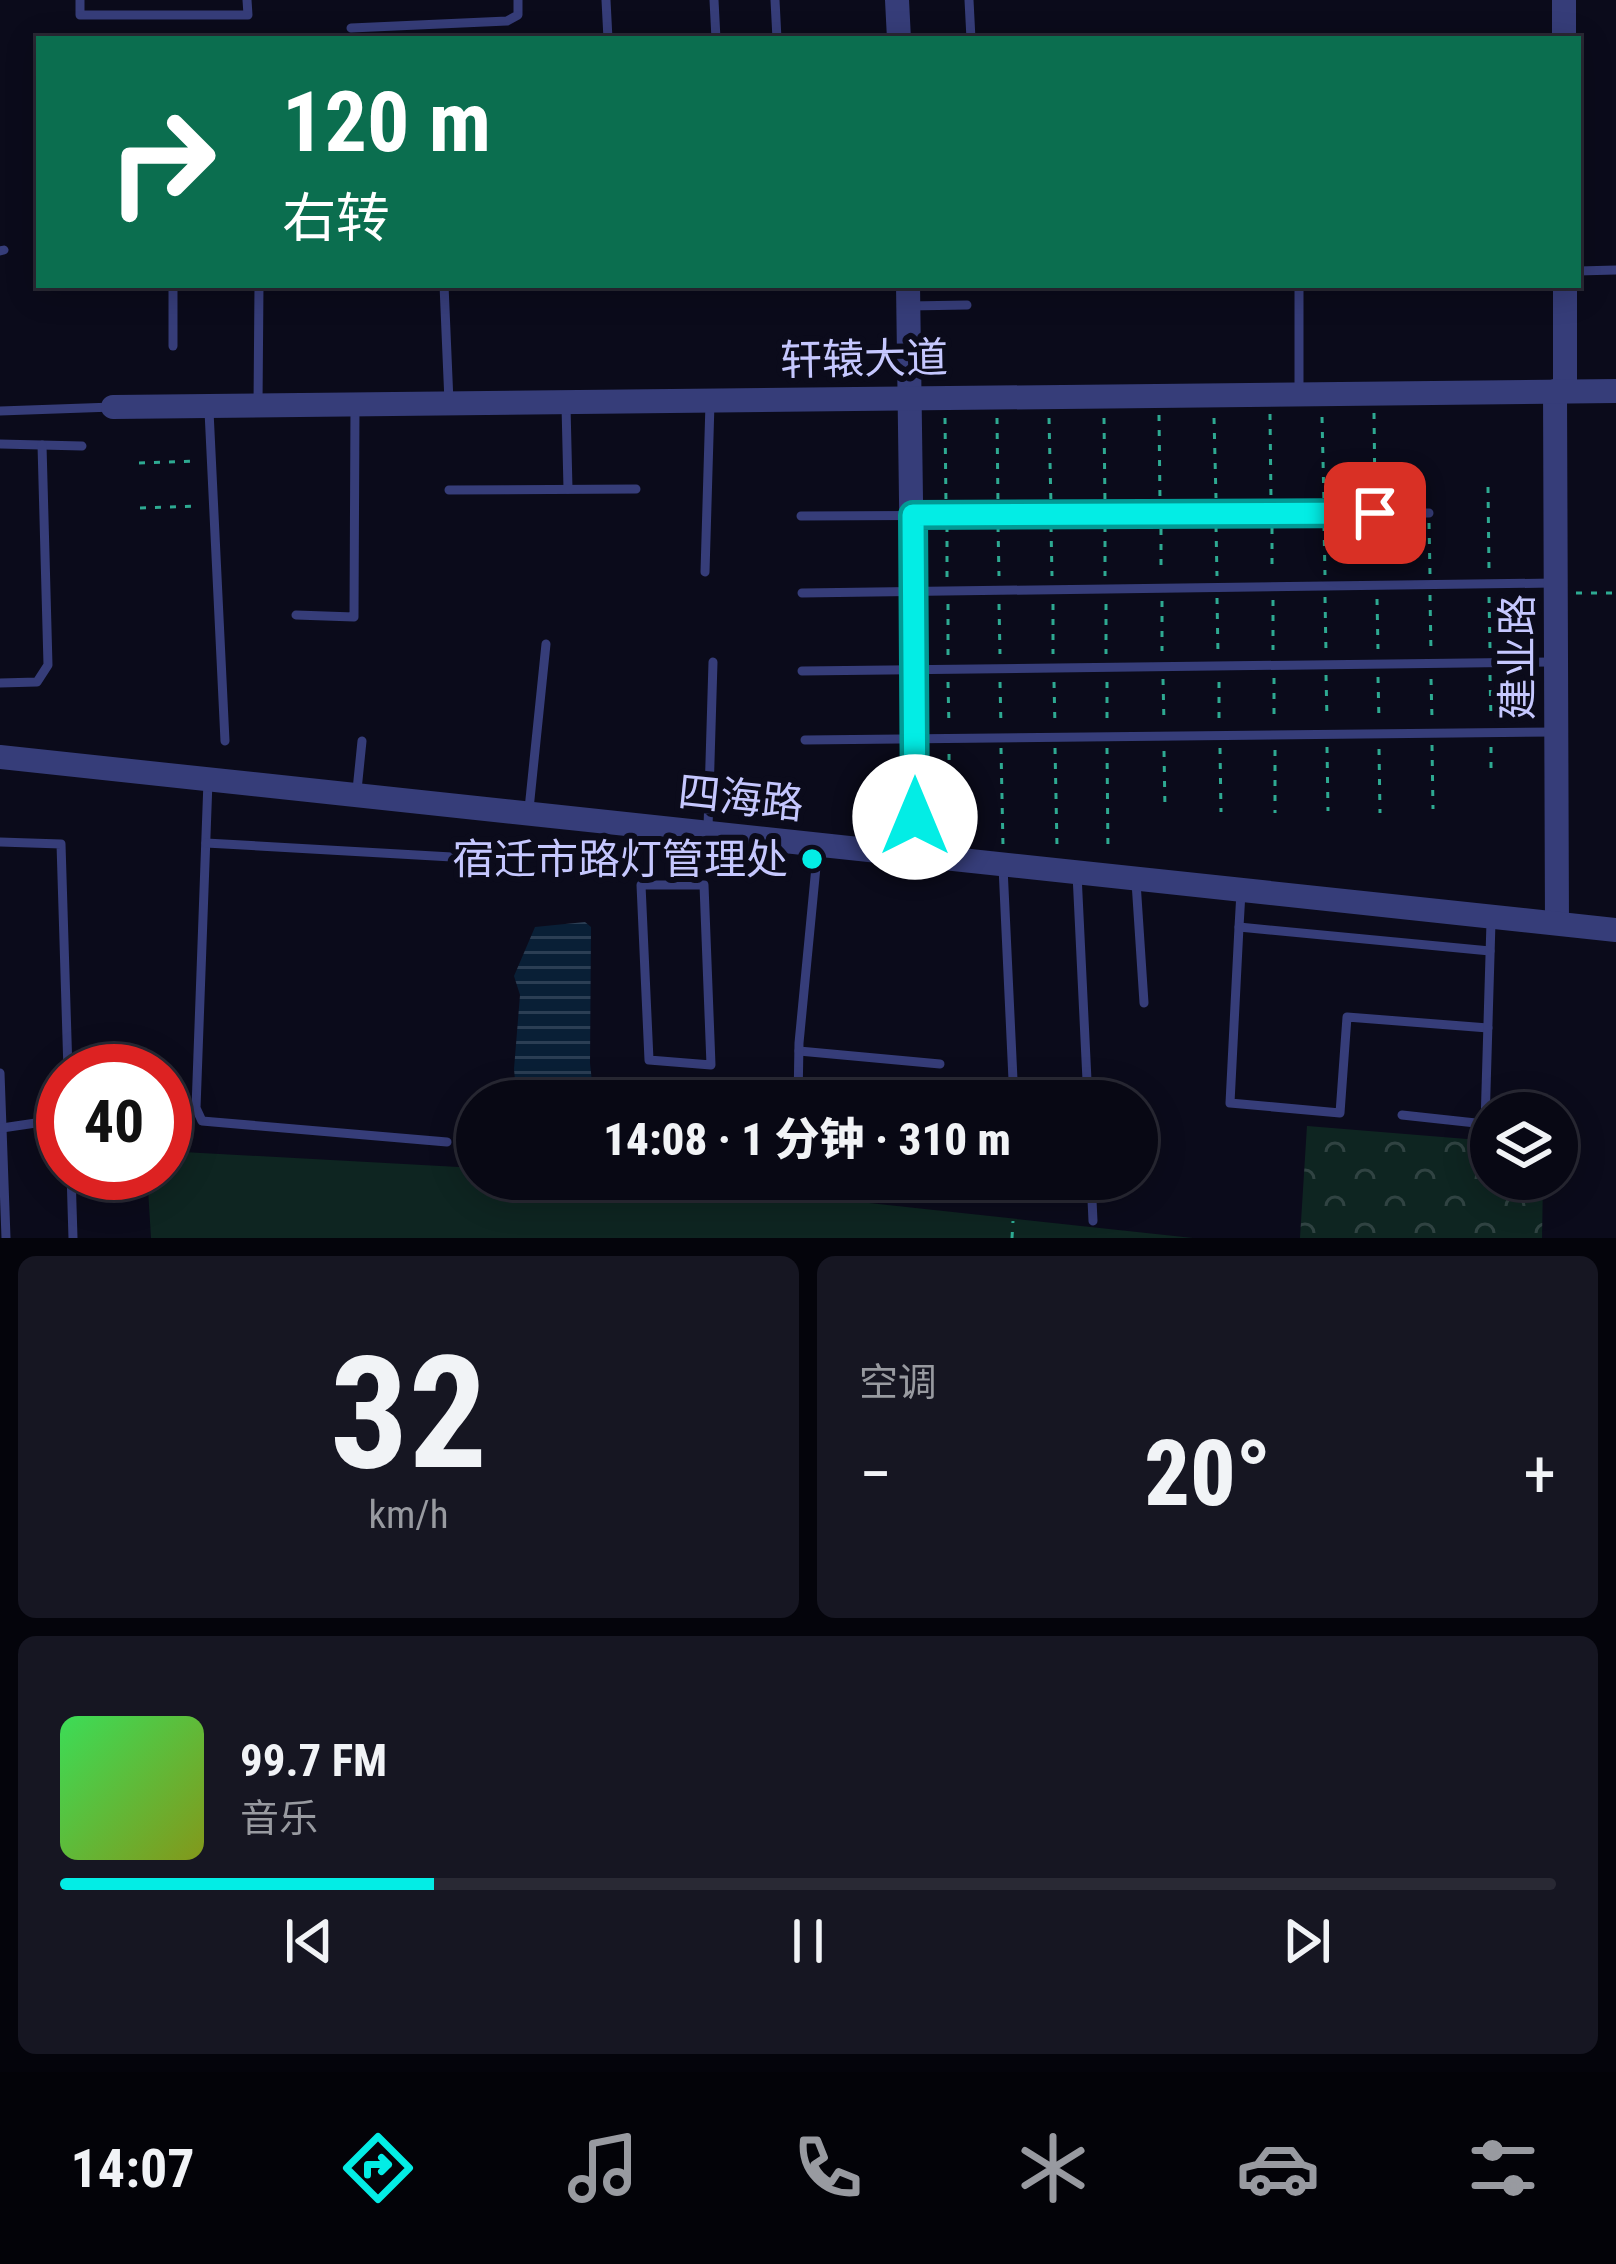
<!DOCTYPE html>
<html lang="zh">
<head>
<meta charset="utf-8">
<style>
  body { margin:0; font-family:"Roboto Condensed","Noto Sans SC",sans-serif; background:#161622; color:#f1f3f6; height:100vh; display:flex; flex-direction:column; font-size:45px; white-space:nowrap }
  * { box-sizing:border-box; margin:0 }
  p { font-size:39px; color:#989aa0 }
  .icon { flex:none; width:66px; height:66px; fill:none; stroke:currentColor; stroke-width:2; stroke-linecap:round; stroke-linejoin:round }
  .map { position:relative; height:1238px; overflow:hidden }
  .drawer { display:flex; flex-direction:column; gap:18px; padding:18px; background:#04040b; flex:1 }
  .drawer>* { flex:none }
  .guide { position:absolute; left:36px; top:36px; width:1545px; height:252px; border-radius:0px; box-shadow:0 6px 30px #0003,0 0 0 3px #292934; background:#0b6e4f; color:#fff; overflow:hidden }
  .buttons { position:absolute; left:1470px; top:1092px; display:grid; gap:24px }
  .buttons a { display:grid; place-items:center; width:108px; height:108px; border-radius:50%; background:#080814; box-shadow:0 6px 30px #0003,0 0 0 3px #292934; font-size:60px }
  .speed { position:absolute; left:36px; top:1044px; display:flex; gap:24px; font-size:60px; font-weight:700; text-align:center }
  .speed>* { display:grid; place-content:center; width:156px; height:156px; border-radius:50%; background:#080814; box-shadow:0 6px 30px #0003,0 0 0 3px #292934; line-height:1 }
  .speed .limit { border:18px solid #d22; background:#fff; color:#111 }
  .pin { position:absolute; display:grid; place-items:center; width:102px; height:102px; color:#fff; margin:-51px; border-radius:24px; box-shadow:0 6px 18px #0006 }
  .me { position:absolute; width:132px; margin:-66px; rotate:0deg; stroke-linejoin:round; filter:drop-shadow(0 0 9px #0008) }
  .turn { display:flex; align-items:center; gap:42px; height:252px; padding:0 48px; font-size:54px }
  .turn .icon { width:156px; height:156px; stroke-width:2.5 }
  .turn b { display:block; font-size:84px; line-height:102px }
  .big { font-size:90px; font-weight:800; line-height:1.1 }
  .drawer .widget { flex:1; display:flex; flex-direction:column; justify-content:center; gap:18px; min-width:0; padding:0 42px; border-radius:18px; background:#161622 }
  .drawer .dial { align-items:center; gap:0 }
  .dial b { font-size:156px; line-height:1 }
  .song { display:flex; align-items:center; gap:36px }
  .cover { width:144px; height:144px; border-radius:18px; background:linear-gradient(135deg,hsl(130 70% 55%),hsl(70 70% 35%)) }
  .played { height:12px; border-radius:6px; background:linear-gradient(90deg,#03ede5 25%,#292934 25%) }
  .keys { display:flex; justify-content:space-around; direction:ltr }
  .heat { display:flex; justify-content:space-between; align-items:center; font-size:66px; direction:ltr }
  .drawer .tiles { flex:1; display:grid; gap:18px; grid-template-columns:1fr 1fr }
  .widget:last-child { grid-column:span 2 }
  .trip { position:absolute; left:456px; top:1080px; width:702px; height:120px; border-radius:60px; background:#080814; box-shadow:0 6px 30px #0003,0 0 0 3px #292934; font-weight:800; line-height:120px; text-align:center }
  .dock { display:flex; height:192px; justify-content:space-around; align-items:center; background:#030308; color:#989aa0 }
  .dock .icon { width:84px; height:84px }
  .dock .current { color:#03ede5 }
  .dock b { font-size:54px; color:#f1f3f6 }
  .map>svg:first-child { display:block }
  .green { fill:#0e2521 }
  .forest { fill:url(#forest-crowns) }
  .water { fill:url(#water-rules) }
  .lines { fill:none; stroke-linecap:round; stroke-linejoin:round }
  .path { stroke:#2eaa92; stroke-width:3; stroke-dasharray:6 9; stroke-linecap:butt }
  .service { stroke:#363d79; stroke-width:9 }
  .tertiary { stroke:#363d79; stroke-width:24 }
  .route-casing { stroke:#029a95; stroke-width:30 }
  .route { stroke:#03ede5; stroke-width:21 }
  .poi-dot { fill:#03ede5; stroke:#0b0b1b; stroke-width:4.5 }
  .labels { text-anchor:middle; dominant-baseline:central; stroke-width:12; stroke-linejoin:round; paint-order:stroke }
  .street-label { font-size:42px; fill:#c5c7fe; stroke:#0b0b1b }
  .poi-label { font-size:42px; fill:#c5c7fe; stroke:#0b0b1b; text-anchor:end }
</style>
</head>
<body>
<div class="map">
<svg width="1616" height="1238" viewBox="0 0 1616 1238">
  <defs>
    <pattern id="forest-crowns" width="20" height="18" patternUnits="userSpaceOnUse" patternTransform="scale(3)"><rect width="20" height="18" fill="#0e2521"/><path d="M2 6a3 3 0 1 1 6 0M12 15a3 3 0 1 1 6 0" fill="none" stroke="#304342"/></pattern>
    <pattern id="water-rules" width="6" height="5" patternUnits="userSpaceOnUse" patternTransform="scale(3)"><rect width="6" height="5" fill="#091f36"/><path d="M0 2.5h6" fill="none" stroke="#2b3e54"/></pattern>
  </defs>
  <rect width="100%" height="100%" fill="#0b0b1b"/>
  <path class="green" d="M165,1151L477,1168V1179H646L1193,1238H151L147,1173H165Z"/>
  <path class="forest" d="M1307,1126L1491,1141V1179H1543L1542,1238H1300Z"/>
  <path class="water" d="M585,922L591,927L590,1063L594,1101H517L514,1069L520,995L514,976L535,927Z"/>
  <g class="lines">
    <g class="path">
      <path d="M1374,413L1375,499"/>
      <path d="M1270,414L1271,500"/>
      <path d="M1159,415L1160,501"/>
      <path d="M1322,417L1324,503"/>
      <path d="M945,418L946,505"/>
      <path d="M997,418L998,504"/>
      <path d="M1049,418L1051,505"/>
      <path d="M1104,418L1105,504"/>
      <path d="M1214,418L1216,498"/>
      <path d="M139,463L197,461"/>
      <path d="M1488,487L1489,570"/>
      <path d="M140,508L198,506"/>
      <path d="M1429,523L1430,574"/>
      <path d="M1324,525L1325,575"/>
      <path d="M947,526V577"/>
      <path d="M998,526L999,576"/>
      <path d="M1051,526L1052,576"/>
      <path d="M1105,526V576"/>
      <path d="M1216,526L1217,576"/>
      <path d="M1376,527V571"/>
      <path d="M1272,528V572"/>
      <path d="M1161,529V573"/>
      <path d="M1576,593H1616"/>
      <path d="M1430,595L1431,652"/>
      <path d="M1325,597L1326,653"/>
      <path d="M1489,597L1490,648"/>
      <path d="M1217,598L1218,654"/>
      <path d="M1377,599L1378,649"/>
      <path d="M1273,600V650"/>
      <path d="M1162,601V651"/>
      <path d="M948,604V655"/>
      <path d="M999,604L1000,654"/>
      <path d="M1053,604V654"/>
      <path d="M1106,604V654"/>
      <path d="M1326,675L1327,719"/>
      <path d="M1490,675L1491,720"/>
      <path d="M1378,677L1379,721"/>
      <path d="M1274,678V722"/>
      <path d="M1163,679L1164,723"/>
      <path d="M1431,679L1432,718"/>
      <path d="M948,682L949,727"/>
      <path d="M1000,682L1001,726"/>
      <path d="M1054,682L1055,726"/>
      <path d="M1107,682V726"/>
      <path d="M1219,682V720"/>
      <path d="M1432,745L1433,809"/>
      <path d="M1327,747L1328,811"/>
      <path d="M1491,747V776"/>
      <path d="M1001,748L1003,846"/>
      <path d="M1055,748L1057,846"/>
      <path d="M1107,748L1108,852"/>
      <path d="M1220,748L1221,812"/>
      <path d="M1379,749L1380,813"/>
      <path d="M1275,750V813"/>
      <path d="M1164,751L1165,809"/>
      <path d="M949,754L950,841"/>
      <path d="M1012,1238L1013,1221"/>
    </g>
    <g class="service">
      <path d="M80,0V15H248L247,0"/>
      <path d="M606,0L608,39"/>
      <path d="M714,0L716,39"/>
      <path d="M775,0L777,39"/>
      <path d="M969,0L971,39"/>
      <path d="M351,28L507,21L518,15V0"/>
      <path d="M0,251L4,250"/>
      <path d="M1578,271L1616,270"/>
      <path d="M173,285V346"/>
      <path d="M444,285L449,402"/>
      <path d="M909,306L967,305"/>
      <path d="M1299,394V285"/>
      <path d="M258,404L259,285"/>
      <path d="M566,406L568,489"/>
      <path d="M0,411L113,407"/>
      <path d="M209,411L225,741"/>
      <path d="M0,444L82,446"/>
      <path d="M449,490L636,489"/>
      <path d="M801,516L1429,513"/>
      <path d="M705,572L710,403"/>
      <path d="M802,593L1553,583"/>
      <path d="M296,615L354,617L355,404"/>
      <path d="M802,671L1553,662"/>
      <path d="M0,683L37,682L48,665L42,445"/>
      <path d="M805,740L1556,732"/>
      <path d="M208,781L196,1108L202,1121L447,1142"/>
      <path d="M357,790L362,741"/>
      <path d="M529,809L546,644"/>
      <path d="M708,828L713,662"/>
      <path d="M679,831V885H641L649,1060L711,1065L704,885H679"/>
      <path d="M0,842L61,844L68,1071"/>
      <path d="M206,843L487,859"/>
      <path d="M1003,867L1014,1101"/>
      <path d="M1077,874L1088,1101"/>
      <path d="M1136,882L1144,1003"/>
      <path d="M1239,927L1241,892"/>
      <path d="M1488,1028L1347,1017L1340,1113L1230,1103L1239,927L1490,951"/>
      <path d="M799,1051L940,1064"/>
      <path d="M0,1073L6,1238"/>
      <path d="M798,1101L799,1043L818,846"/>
      <path d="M1402,1115L1485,1124L1491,922"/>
      <path d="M2,1128L63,1119"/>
      <path d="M1137,1168H1148"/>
      <path d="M71,1173L73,1238"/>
      <path d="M1091,1179L1093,1221"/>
    </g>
    <g class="tertiary">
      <path d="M897,0L899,39"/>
      <path d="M1564,0V39"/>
      <path d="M908,285L916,857"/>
      <path d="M1565,285V391"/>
      <path d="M1555,391L1557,923"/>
      <path d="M113,407L1616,391"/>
      <path d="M0,757L1616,930"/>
    </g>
  </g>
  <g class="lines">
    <defs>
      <path id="route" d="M915,817L913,515L1375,513"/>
    </defs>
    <use href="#route" class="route-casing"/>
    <use href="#route" class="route"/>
  </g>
  <circle class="poi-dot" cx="812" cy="859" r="12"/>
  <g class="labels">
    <g class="street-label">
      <text transform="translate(864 359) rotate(-1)">轩辕大道</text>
      <text transform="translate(1517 657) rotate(-90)">建业路</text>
      <text transform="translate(741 798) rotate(6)">四海路</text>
    </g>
    <g class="poi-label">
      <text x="788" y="859">宿迁市路灯管理处</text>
    </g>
  </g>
</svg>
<div class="buttons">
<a><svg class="icon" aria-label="layers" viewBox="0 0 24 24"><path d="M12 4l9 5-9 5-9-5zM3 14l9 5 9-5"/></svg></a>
</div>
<div class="speed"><div class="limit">40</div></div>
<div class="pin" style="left:1375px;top:513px;background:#d93025"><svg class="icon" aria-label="arrive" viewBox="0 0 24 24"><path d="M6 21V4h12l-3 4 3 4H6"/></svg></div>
<svg class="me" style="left:915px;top:817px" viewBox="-20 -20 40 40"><circle r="19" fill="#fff"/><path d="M0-13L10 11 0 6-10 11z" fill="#03ede5"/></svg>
<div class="trip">14:08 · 1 分钟 · 310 m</div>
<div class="guide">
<div class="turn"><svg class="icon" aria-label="right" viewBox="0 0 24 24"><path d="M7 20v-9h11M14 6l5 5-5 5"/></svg><div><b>120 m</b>右转</div></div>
</div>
</div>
<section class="drawer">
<div class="tiles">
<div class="widget dial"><b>32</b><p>km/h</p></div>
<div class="widget"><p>空调</p>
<div class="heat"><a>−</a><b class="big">20°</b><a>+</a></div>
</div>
<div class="widget">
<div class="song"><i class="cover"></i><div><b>99.7 FM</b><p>音乐</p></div></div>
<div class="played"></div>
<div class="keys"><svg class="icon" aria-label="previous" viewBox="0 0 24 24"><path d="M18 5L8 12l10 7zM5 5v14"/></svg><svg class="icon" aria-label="pause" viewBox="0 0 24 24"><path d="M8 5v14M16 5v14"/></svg><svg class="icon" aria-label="next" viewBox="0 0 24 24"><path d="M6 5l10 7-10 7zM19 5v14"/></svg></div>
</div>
</div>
</section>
<nav class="dock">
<b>14:07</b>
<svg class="icon current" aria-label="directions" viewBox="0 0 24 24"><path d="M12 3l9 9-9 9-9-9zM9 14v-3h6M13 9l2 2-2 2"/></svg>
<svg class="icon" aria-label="music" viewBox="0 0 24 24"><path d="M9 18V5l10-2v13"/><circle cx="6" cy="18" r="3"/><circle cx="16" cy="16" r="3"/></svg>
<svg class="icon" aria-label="phone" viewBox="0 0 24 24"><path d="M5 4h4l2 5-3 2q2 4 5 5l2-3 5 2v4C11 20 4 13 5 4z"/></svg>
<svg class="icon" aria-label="climate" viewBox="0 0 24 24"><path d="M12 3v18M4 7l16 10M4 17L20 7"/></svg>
<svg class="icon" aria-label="car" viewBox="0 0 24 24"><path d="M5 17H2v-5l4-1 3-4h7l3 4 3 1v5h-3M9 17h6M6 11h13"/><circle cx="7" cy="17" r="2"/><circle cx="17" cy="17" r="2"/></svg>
<svg class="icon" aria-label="filters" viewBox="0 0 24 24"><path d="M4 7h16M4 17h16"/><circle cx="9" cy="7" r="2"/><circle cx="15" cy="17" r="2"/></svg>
</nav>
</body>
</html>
